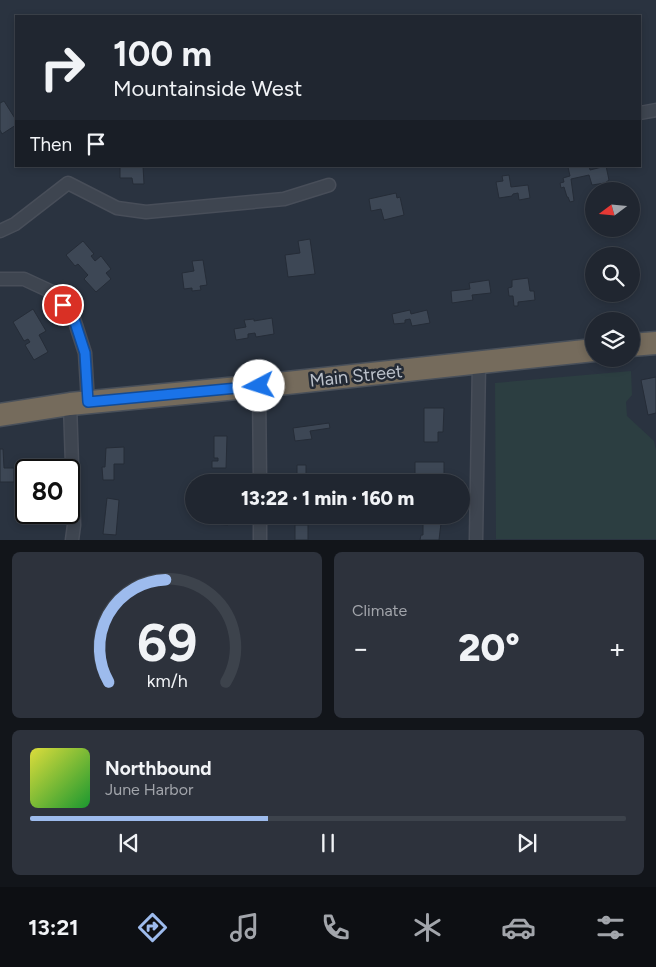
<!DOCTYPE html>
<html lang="en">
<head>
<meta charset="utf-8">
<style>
  body { margin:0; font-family:Figtree,sans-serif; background:#2d323c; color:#f1f3f6; height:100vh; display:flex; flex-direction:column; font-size:19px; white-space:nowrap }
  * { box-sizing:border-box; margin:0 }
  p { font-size:16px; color:#a2a5ab }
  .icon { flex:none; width:28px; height:28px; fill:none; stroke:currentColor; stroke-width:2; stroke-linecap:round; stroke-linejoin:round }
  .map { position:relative; height:540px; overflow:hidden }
  .details { display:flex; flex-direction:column; gap:12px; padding:12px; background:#12151a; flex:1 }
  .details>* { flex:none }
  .banner { position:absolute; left:15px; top:15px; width:626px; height:152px; border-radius:0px; box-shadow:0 2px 8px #0003,0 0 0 1px #3d434c; background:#202630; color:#f1f3f6; overflow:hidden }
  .needle { width:32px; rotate:254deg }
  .fabs { position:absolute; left:585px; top:182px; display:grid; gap:10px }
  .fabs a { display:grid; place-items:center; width:55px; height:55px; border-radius:50%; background:#202630; box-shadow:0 2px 8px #0003,0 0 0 1px #3d434c; font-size:25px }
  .speed { position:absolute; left:15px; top:459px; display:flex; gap:10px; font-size:25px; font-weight:700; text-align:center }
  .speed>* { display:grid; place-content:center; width:65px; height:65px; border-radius:50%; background:#202630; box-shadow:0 2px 8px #0003,0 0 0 1px #3d434c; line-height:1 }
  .speed .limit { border:2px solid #111; border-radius:8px; background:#fff; color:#111 }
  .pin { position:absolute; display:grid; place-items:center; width:42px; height:42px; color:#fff; margin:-21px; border:2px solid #fff; border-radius:50%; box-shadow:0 1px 5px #0007 }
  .me { position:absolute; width:55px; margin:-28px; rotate:265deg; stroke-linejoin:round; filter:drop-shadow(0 0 4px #0008) }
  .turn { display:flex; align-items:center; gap:18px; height:105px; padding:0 15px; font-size:22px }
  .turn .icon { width:65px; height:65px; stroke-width:2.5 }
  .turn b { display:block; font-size:35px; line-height:42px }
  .then { display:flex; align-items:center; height:48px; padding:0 15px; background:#0003; gap:10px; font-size:19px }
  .big { font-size:38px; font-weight:800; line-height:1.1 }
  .details .widget { flex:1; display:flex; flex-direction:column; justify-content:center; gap:8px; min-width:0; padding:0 18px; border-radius:8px; background:#2d323c }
  .details .dial { align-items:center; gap:0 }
  .dial svg { height:130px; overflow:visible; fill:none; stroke:#3d434c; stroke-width:7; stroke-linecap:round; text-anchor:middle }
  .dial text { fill:#f1f3f6; stroke:none }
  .song { display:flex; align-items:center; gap:15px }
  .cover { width:60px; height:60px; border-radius:8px; background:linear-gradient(135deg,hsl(60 70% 55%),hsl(130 70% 35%)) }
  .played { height:5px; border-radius:2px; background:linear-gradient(90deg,#9dbbed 40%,#3d434c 40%) }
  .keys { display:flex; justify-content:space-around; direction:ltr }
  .heat { display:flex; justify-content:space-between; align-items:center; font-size:28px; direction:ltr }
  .details .tiles { flex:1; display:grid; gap:12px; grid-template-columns:1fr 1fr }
  .widget:last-child { grid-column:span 2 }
  .trip { position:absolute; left:185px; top:474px; width:285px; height:50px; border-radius:25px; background:#202630; box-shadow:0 2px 8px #0003,0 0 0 1px #3d434c; font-weight:800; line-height:50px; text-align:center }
  .dock { display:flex; height:80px; justify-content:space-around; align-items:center; background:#0d0f13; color:#a2a5ab }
  .dock .icon { width:35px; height:35px }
  .dock .selected { color:#9dbbed }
  .dock b { font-size:22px; color:#f1f3f6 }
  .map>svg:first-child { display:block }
  .green { fill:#2c3e41 }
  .building { fill:#3d4755; stroke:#252c37 }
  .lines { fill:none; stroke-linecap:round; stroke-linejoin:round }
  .street-casing { stroke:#484e59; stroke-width:15 }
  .highway-casing { stroke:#49505a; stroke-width:25 }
  .street { stroke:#3e4550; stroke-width:12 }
  .highway { stroke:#756b5c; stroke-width:22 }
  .route-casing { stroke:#114b97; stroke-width:12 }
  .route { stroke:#1a73e8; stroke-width:9 }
  .labels { text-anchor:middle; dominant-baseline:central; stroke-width:5; stroke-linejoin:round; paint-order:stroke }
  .street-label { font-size:18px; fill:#bbc1ca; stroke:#232a35 }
</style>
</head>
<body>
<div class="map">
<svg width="656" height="540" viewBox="0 0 656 540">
  <rect width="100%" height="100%" fill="#2a3340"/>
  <path class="green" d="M631,371L632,395L626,402L627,416L654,441L656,450V539H496L495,383Z"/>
  <g class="building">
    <path d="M4,101L16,120V125L2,134L0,130V103Z"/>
    <path d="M120,166H143L144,184H133L132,178H120Z"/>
    <path d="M589,166L590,170L606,166L609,180L605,183L592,185L589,175L571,179L574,201L570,202L568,197H567L564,187L561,188L560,183L564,182L563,178L570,176L568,167Z"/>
    <path d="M509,175L511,187L528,185L530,198L519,200L518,193L513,194L512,196L499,198L496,182L503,181L502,176Z"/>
    <path d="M396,193L397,198L400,197L404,215L384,220L381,209L371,211L369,199Z"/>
    <path d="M310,239L315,274L288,277L285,255L300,253L298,241Z"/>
    <path d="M83,241L94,254L91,256L95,261L101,256L111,269L106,273L111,279L96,292L84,279L88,275L78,264L75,266L66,255Z"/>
    <path d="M203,260L207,285L200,286L201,290L192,291V288L184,289L182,273L194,271L192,261Z"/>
    <path d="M528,278L530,291H534L535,300L518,302V306H514L513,296H509L508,288L512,287V280Z"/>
    <path d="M489,280L491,293L472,295L473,300L452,303L451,291L470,289L469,283Z"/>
    <path d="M594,283V294H617L601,296L599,294L592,295L590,284Z"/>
    <path d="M33,309L46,331L39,335L48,352L34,360L25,345L30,342L28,339L24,341L13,322Z"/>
    <path d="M410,310L411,314L427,310L430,323L412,326L410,319L405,320V323L394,324L392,314Z"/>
    <path d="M272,318L274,334L256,337L255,333L248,334V338L236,340L234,329L246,327L244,320L254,319V321Z"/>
    <path d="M656,377V413L648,415L641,380Z"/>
    <path d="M424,408H444L443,432H438V442H424Z"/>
    <path d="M329,423L330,428L310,431L312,439L295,441L293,428Z"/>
    <path d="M214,436H227L226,468H212V461H218V458H214Z"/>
    <path d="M124,447V464H114V480H103L102,467H105L106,448Z"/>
    <path d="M0,449H3L4,468H14V482H0Z"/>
    <path d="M415,462H444V475H437V482H419V475H415Z"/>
    <path d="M297,465H306V479H315V482H297Z"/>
    <path d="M107,498L119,500L116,535L103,534Z"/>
    <path d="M207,515H229L228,525L214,524V522H207Z"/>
    <path d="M418,515H442L439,540H420L421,535H423V520H418Z"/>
    <rect x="295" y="525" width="13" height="15"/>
  </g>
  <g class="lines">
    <defs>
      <g id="street">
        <path d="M640,113L656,110"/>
        <path d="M0,231L15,224L68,183L117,208L146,212L284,199L329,185"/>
        <path d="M0,279H24L52,292L74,319L85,353L88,402"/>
        <path d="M259,386L260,482"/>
        <path d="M70,404L74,525L72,540"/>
        <path d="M260,515V540"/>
        <path d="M476,540L479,363"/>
      </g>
      <g id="highway">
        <path d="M631,345L656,343"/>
        <path d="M0,415L70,404L259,386L594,350"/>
      </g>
    </defs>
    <use href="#street" class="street-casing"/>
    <use href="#highway" class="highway-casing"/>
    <use href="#street" class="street"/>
    <use href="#highway" class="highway"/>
  </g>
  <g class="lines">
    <defs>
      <path id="route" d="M63,305L74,319L85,353L88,402L259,386"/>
    </defs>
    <use href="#route" class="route-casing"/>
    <use href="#route" class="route"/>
  </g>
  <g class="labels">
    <g class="street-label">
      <text transform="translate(356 376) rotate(-6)">Main Street</text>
    </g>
  </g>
</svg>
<div class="fabs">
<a><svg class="needle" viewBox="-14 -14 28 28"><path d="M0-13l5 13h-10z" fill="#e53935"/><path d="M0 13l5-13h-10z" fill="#a2a5ab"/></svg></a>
<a><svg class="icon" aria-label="search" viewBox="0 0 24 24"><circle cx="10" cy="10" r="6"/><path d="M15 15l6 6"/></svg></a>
<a><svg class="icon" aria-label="layers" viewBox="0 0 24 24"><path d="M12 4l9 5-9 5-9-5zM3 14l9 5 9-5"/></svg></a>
</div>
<div class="speed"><div class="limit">80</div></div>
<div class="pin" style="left:63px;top:305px;background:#d93025"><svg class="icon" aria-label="arrive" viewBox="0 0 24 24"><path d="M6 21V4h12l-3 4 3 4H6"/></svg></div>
<svg class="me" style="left:259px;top:386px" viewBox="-20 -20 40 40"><circle r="19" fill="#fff"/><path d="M0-13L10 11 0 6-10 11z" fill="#1a73e8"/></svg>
<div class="trip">13:22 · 1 min · 160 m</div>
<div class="banner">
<div class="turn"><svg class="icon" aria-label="right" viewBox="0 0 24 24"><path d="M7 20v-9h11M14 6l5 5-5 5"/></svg><div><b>100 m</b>Mountainside West</div></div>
<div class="then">Then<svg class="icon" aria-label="arrive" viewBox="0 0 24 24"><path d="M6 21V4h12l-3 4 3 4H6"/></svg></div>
</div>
</div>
<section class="details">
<div class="tiles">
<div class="widget dial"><svg viewBox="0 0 100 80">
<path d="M14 69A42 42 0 1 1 86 69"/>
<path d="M14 69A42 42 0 0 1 49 6" stroke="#9dbbed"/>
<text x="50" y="56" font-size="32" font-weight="700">69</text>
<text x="50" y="72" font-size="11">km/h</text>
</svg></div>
<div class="widget"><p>Climate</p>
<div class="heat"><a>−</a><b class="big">20°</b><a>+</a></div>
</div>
<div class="widget">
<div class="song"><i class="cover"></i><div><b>Northbound</b><p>June Harbor</p></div></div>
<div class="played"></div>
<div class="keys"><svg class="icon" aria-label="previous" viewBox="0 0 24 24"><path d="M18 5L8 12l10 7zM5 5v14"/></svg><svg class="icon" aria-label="pause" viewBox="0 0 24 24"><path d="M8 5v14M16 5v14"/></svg><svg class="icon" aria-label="next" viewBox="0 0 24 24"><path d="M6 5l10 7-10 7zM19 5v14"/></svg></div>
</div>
</div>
</section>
<nav class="dock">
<b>13:21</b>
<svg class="icon selected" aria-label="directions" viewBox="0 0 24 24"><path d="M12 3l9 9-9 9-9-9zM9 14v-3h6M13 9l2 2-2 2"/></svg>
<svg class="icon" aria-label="music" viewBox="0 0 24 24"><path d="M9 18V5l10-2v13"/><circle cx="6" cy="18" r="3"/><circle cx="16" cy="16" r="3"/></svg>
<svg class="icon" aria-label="phone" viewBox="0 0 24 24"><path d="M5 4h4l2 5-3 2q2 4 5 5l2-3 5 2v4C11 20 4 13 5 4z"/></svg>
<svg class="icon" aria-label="climate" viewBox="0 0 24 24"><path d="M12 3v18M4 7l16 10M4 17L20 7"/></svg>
<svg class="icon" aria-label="car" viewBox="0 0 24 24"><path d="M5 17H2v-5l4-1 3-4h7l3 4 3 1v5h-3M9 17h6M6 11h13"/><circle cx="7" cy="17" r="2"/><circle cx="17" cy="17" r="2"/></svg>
<svg class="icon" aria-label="filters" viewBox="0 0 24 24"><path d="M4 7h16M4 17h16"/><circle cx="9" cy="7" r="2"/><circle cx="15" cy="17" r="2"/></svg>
</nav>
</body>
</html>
